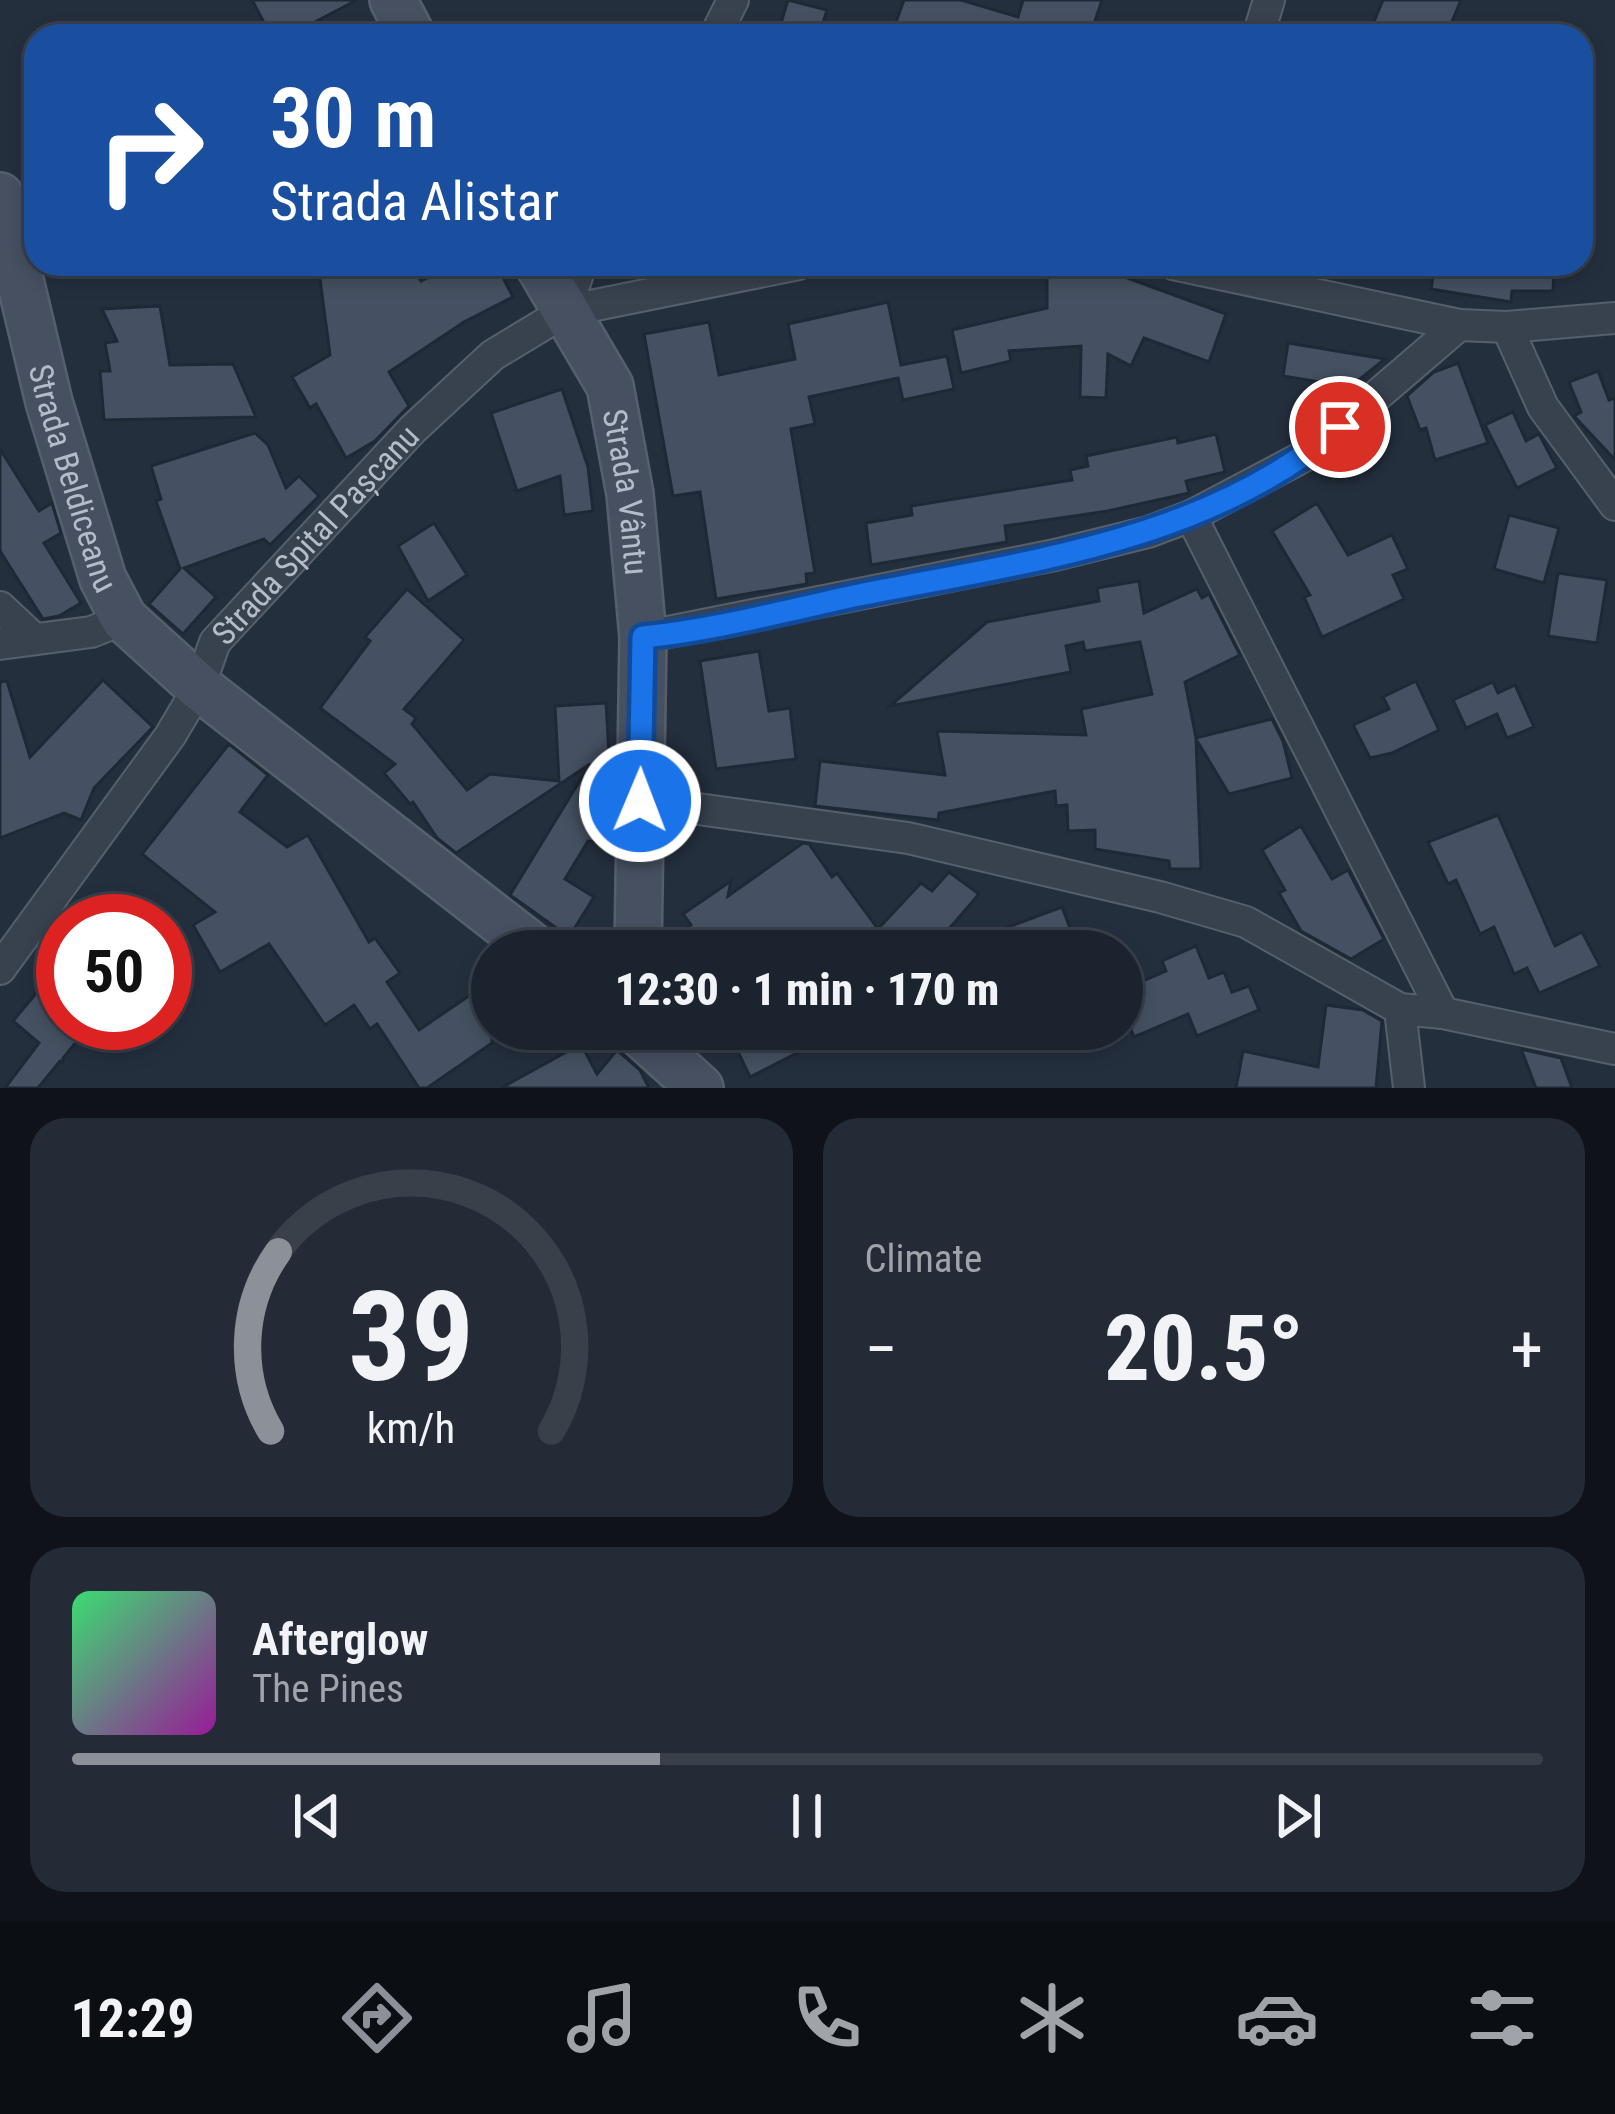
<!DOCTYPE html>
<html lang="en">
<head>
<meta charset="utf-8">
<style>
  body { margin:0; font-family:"Roboto Condensed",sans-serif; background:#242b36; color:#f1f3f6; height:100vh; display:flex; flex-direction:column; font-size:45px; white-space:nowrap }
  * { box-sizing:border-box; margin:0 }
  p { font-size:39px; color:#a0a4aa }
  .icon { flex:none; width:66px; height:66px; fill:none; stroke:currentColor; stroke-width:2; stroke-linecap:round; stroke-linejoin:round }
  .map { position:relative; height:1088px; overflow:hidden }
  .panel { display:flex; flex-direction:column; gap:30px; padding:30px; background:#0f1319; flex:1 }
  .panel>* { flex:none }
  .guide { position:absolute; left:24px; top:24px; width:1569px; height:252px; border-radius:36px; box-shadow:0 6px 18px #0003,0 0 0 3px #39404a; background:#1a4fa0; color:#fff; overflow:hidden }
  .speed { position:absolute; left:36px; top:894px; display:flex; gap:24px; font-size:60px; font-weight:700; text-align:center }
  .speed>* { display:grid; place-content:center; width:156px; height:156px; border-radius:50%; background:#1b232e; box-shadow:0 6px 18px #0003,0 0 0 3px #39404a; line-height:1 }
  .speed .limit { border:18px solid #d22; background:#fff; color:#111 }
  .pin { position:absolute; display:grid; place-items:center; width:102px; height:102px; color:#fff; margin:-51px; border:6px solid #fff; border-radius:50%; box-shadow:0 3px 12px #0007 }
  .me { position:absolute; width:132px; margin:-66px; rotate:1deg; stroke-linejoin:round; filter:drop-shadow(0 0 9px #0008) }
  .turn { display:flex; align-items:center; gap:42px; height:252px; padding:0 48px; font-size:54px }
  .turn .icon { width:156px; height:156px; stroke-width:2.5 }
  .turn b { display:block; font-size:84px; line-height:102px }
  .big { font-size:90px; font-weight:800; line-height:1.1 }
  .panel .tile { flex:1; display:flex; flex-direction:column; justify-content:center; gap:18px; min-width:0; padding:0 42px; border-radius:36px; background:#242b36 }
  .panel .dial { align-items:center; gap:0 }
  .dial svg { height:312px; overflow:visible; fill:none; stroke:#39404a; stroke-width:7; stroke-linecap:round; text-anchor:middle }
  .dial text { fill:#f1f3f6; stroke:none }
  .song { display:flex; align-items:center; gap:36px }
  .cover { width:144px; height:144px; border-radius:18px; background:linear-gradient(135deg,hsl(140 70% 55%),hsl(300 70% 35%)) }
  .played { height:12px; border-radius:6px; background:linear-gradient(90deg,#8c9099 40%,#39404a 40%) }
  .keys { display:flex; justify-content:space-around; direction:ltr }
  .heat { display:flex; justify-content:space-between; align-items:center; font-size:66px; direction:ltr }
  .panel .tiles { flex:1; display:grid; gap:30px; grid-template-columns:1fr 1fr }
  .tile:last-child { grid-column:span 2 }
  .trip { position:absolute; left:471px; top:930px; width:672px; height:120px; border-radius:60px; background:#1b232e; box-shadow:0 6px 18px #0003,0 0 0 3px #39404a; font-weight:800; line-height:120px; text-align:center }
  .dock { display:flex; height:192px; justify-content:space-around; align-items:center; background:#0b0e12; color:#a0a4aa }
  .dock .icon { width:84px; height:84px }
  .dock .current { color:#8c9099 }
  .dock b { font-size:54px; color:#f1f3f6 }
  .map>svg:first-child { display:block }
  .building { fill:#455162; stroke:#1f2835; stroke-width:3 }
  .lines { fill:none; stroke-linecap:round; stroke-linejoin:round }
  .minor-casing { stroke:#565f6c; stroke-width:34 }
  .secondary-casing { stroke:#565f6c; stroke-width:50 }
  .minor { stroke:#38414e; stroke-width:30 }
  .secondary { stroke:#465061; stroke-width:45 }
  .route-casing { stroke:#114b97; stroke-width:30 }
  .route { stroke:#1a73e8; stroke-width:21 }
  .labels { text-anchor:middle; dominant-baseline:central; stroke-width:12; stroke-linejoin:round; paint-order:stroke }
  .street-label { font-size:33px; fill:#b4bcc9; stroke:#1d2633 }
</style>
</head>
<body>
<div class="map">
<svg width="1615" height="1088" viewBox="0 0 1615 1088">
  <rect width="100%" height="100%" fill="#242f3e"/>
  <g class="building">
    <path d="M252,0H357L288,36H271Z"/>
    <path d="M788,0L827,10L819,36H777Z"/>
    <path d="M904,0H961L1018,17L1023,0H1102L1090,36H891Z"/>
    <path d="M1383,0H1461L1446,36H1368Z"/>
    <path d="M318,264H409L421,281L454,264H496L513,297L464,322L389,372L409,406L375,441L346,458L316,404L310,408L292,377L330,355Z"/>
    <path d="M1435,264H1554L1553,291H1512L1511,302L1431,289Z"/>
    <path d="M1100,268L1226,314L1209,362L1144,338L1131,366L1108,354L1106,398L1080,397L1081,346L1009,351L1011,361L961,373L952,330L1047,308V269Z"/>
    <path d="M888,302L901,365L947,356L954,389L903,400L898,378L809,397L815,424L791,429L815,573L806,574L807,584L716,599L700,492L673,496L644,334L709,322L719,375L795,359L788,324Z"/>
    <path d="M160,306L170,365L233,364L256,417L104,420L100,371H110L105,343L117,341L102,309Z"/>
    <path d="M1288,343L1385,359L1350,387L1283,376Z"/>
    <path d="M1458,363L1488,443L1435,460L1426,428L1420,430L1407,396L1434,372Z"/>
    <path d="M1598,371L1609,400L1615,398V460L1574,416L1581,412L1569,382Z"/>
    <path d="M562,389L588,467L593,511L564,515L560,476L517,491L491,413Z"/>
    <path d="M1513,412L1526,441L1539,434L1557,468L1517,488L1485,425Z"/>
    <path d="M255,433L268,445L286,488L299,476L319,496L270,545L264,539L184,568L216,597L183,634L149,604L180,569L156,501L161,499L151,466Z"/>
    <path d="M1216,434L1225,472L1186,481L1189,493L1108,511L1005,526L1007,542L871,565L866,523L912,515L911,506L1072,480L1070,470L1088,466L1086,456L1177,437L1178,443Z"/>
    <path d="M0,449L39,511L52,503L61,533L44,543L81,603L59,616L43,619L0,551Z"/>
    <path d="M1317,503L1348,555L1392,535L1408,569L1393,575L1404,599L1322,637L1304,597L1310,595L1272,531Z"/>
    <path d="M1509,515L1559,528L1544,583L1494,569Z"/>
    <path d="M434,523L467,575L428,601L398,546Z"/>
    <path d="M1558,573L1607,580L1597,643L1548,636Z"/>
    <path d="M1139,581L1144,613L1197,589L1202,598L1209,594L1240,655L1185,682L1196,738L1272,719L1283,741L1292,778L1229,794L1196,739L1201,869H1170L1169,861L1095,849V830L1068,831L1067,805L1056,806L1055,791L939,813L938,820L815,806L820,761L945,775L937,731L1086,735L1081,709L1152,694L1140,642L1085,651L1083,642L1066,646L1071,672L890,706L987,622L1099,601L1097,588Z"/>
    <path d="M407,589L464,640L404,709L416,718L412,724L467,790L490,774L559,781L555,706L606,703L610,771H613L609,842L588,841L565,879L594,897L569,937L510,895L590,764L456,853L437,838L413,802L410,804L384,773L395,764L320,708L370,641L365,637Z"/>
    <path d="M759,651L769,711L790,708L796,759L716,769L700,661Z"/>
    <path d="M103,680L153,727L94,788L81,820L64,813L0,838V682L7,681L30,757Z"/>
    <path d="M1416,681L1439,730L1392,753L1370,758L1353,725L1389,709L1383,697Z"/>
    <path d="M1493,682L1498,693L1515,685L1534,727L1507,738L1497,714L1466,728L1453,700Z"/>
    <path d="M229,744L268,775L240,812L287,847L308,835L369,942L375,938L400,973L387,982L419,1030L492,980V1043L427,1088H419L377,1024L370,1029L354,1005L325,1025L269,944L220,972L193,925L215,912L142,854Z"/>
    <path d="M1498,815L1555,946L1582,932L1600,966L1539,993L1527,968L1514,974L1494,927L1480,934L1456,880L1448,884L1428,842Z"/>
    <path d="M1301,826L1332,879L1348,870L1384,939L1351,959L1301,931L1279,893L1285,890L1262,850Z"/>
    <path d="M803,843L809,844L832,877L837,873L878,929L921,883L932,891L949,872L979,894L930,951H665V943L691,925L683,914L731,881L728,896Z"/>
    <path d="M1062,907L1076,944L1057,951H953L952,948Z"/>
    <path d="M1196,946L1209,978L1224,972L1232,992L1249,986L1259,1010L1197,1036L1188,1014L1134,1037L1122,1007V990L1166,971L1162,961Z"/>
    <path d="M63,961V1023H92L63,1058V1063L60,1061L38,1088H5L39,1043L13,1021Z"/>
    <path d="M1326,1005L1363,1010L1382,1021L1376,1088H1236L1243,1051L1318,1067Z"/>
    <path d="M727,1029H844L750,1077Z"/>
    <path d="M581,1044L597,1074L617,1050L640,1070L649,1088H501Z"/>
    <path d="M1521,1049L1561,1058L1572,1088H1536Z"/>
  </g>
  <g class="lines">
    <defs>
      <g id="minor">
        <path d="M715,36L733,0"/>
        <path d="M1258,36L1269,0"/>
        <path d="M1173,264L1459,325L1507,327L1615,318"/>
        <path d="M566,311L581,264"/>
        <path d="M1507,327L1543,407L1615,505"/>
        <path d="M1191,516L1443,1013"/>
        <path d="M0,607L34,639"/>
        <path d="M643,637L1055,555L1148,532L1191,516L1310,453L1459,325"/>
        <path d="M0,644L91,632L124,619"/>
        <path d="M640,801L908,838L1160,897L1246,922L1400,1009L1443,1013L1615,1049"/>
        <path id="s1" d="M0,969L170,736L199,687L215,642L413,429L493,355L566,311L799,264"/>
        <path d="M1400,1009L1409,1088"/>
      </g>
      <g id="secondary">
        <path d="M393,0L412,36"/>
        <path id="s2" d="M0,196L49,402L103,579L124,619L199,687L538,951"/>
        <path id="s3" d="M538,264L610,386L630,494L643,637L638,951"/>
        <path d="M635,1029L700,1088"/>
      </g>
    </defs>
    <use href="#minor" class="minor-casing"/>
    <use href="#secondary" class="secondary-casing"/>
    <use href="#minor" class="minor"/>
    <use href="#secondary" class="secondary"/>
  </g>
  <g class="lines">
    <defs>
      <path id="route" d="M640,801L643,637C715,630 788,610 859,595C1024,562 1208,541 1340,427"/>
    </defs>
    <use href="#route" class="route-casing"/>
    <use href="#route" class="route"/>
  </g>
  <g class="labels">
    <g class="street-label">
      <text stroke="none"><textPath href="#s2" startOffset="291">Strada Beldiceanu</textPath></text>
      <text stroke="none"><textPath href="#s3" startOffset="249">Strada Vântu</textPath></text>
      <text stroke="none"><textPath href="#s1" startOffset="540">Strada Spital Pașcanu</textPath></text>
    </g>
  </g>
</svg>
<div class="speed"><div class="limit">50</div></div>
<div class="pin" style="left:1340px;top:427px;background:#d93025"><svg class="icon" aria-label="arrive" viewBox="0 0 24 24"><path d="M6 21V4h12l-3 4 3 4H6"/></svg></div>
<svg class="me" style="left:640px;top:801px" viewBox="-20 -20 40 40"><circle r="17" fill="#1a73e8" stroke="#fff" stroke-width="3"/><path d="M0-11L8 9 0 5-8 9z" fill="#fff"/></svg>
<div class="trip">12:30 · 1 min · 170 m</div>
<div class="guide">
<div class="turn"><svg class="icon" aria-label="right" viewBox="0 0 24 24"><path d="M7 20v-9h11M14 6l5 5-5 5"/></svg><div><b>30 m</b>Strada Alistar</div></div>
</div>
</div>
<section class="panel">
<div class="tiles">
<div class="tile dial"><svg viewBox="0 0 100 80">
<path d="M14 69A42 42 0 1 1 86 69"/>
<path d="M14 69A42 42 0 0 1 16 23" stroke="#8c9099"/>
<text x="50" y="56" font-size="32" font-weight="700">39</text>
<text x="50" y="72" font-size="11">km/h</text>
</svg></div>
<div class="tile"><p>Climate</p>
<div class="heat"><a>−</a><b class="big">20.5°</b><a>+</a></div>
</div>
<div class="tile">
<div class="song"><i class="cover"></i><div><b>Afterglow</b><p>The Pines</p></div></div>
<div class="played"></div>
<div class="keys"><svg class="icon" aria-label="previous" viewBox="0 0 24 24"><path d="M18 5L8 12l10 7zM5 5v14"/></svg><svg class="icon" aria-label="pause" viewBox="0 0 24 24"><path d="M8 5v14M16 5v14"/></svg><svg class="icon" aria-label="next" viewBox="0 0 24 24"><path d="M6 5l10 7-10 7zM19 5v14"/></svg></div>
</div>
</div>
</section>
<nav class="dock">
<b>12:29</b>
<svg class="icon current" aria-label="directions" viewBox="0 0 24 24"><path d="M12 3l9 9-9 9-9-9zM9 14v-3h6M13 9l2 2-2 2"/></svg>
<svg class="icon" aria-label="music" viewBox="0 0 24 24"><path d="M9 18V5l10-2v13"/><circle cx="6" cy="18" r="3"/><circle cx="16" cy="16" r="3"/></svg>
<svg class="icon" aria-label="phone" viewBox="0 0 24 24"><path d="M5 4h4l2 5-3 2q2 4 5 5l2-3 5 2v4C11 20 4 13 5 4z"/></svg>
<svg class="icon" aria-label="climate" viewBox="0 0 24 24"><path d="M12 3v18M4 7l16 10M4 17L20 7"/></svg>
<svg class="icon" aria-label="car" viewBox="0 0 24 24"><path d="M5 17H2v-5l4-1 3-4h7l3 4 3 1v5h-3M9 17h6M6 11h13"/><circle cx="7" cy="17" r="2"/><circle cx="17" cy="17" r="2"/></svg>
<svg class="icon" aria-label="filters" viewBox="0 0 24 24"><path d="M4 7h16M4 17h16"/><circle cx="9" cy="7" r="2"/><circle cx="15" cy="17" r="2"/></svg>
</nav>
</body>
</html>
